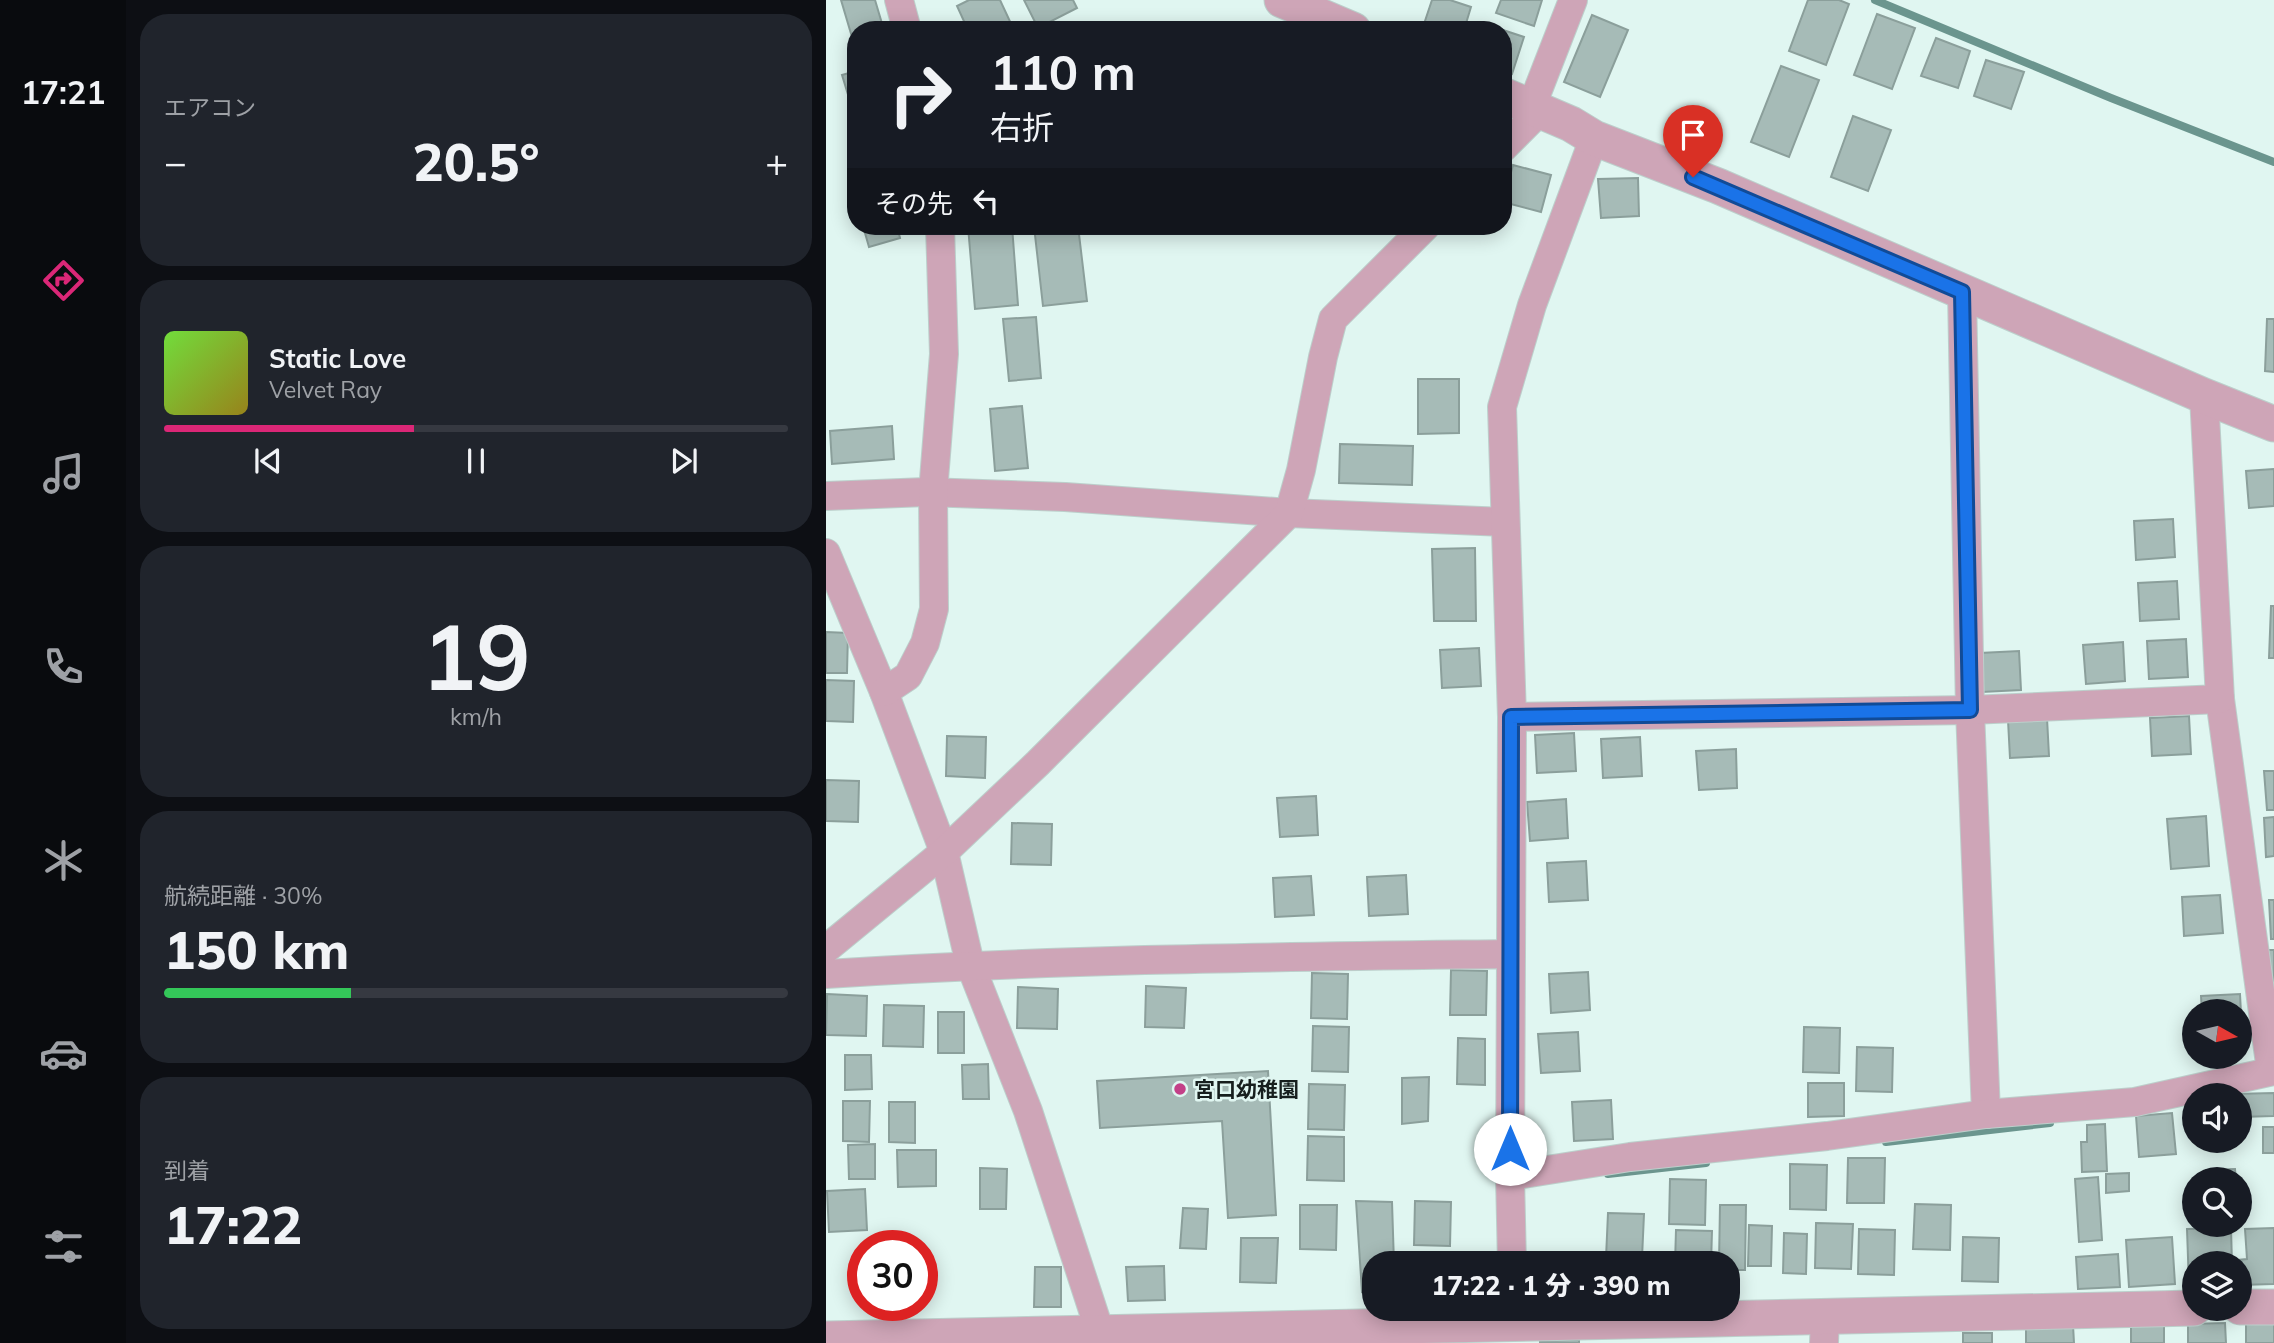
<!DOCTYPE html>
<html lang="ja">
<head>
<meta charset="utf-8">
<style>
  body { margin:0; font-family:Mulish,"Noto Sans JP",sans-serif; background:#20242c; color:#f1f3f6; height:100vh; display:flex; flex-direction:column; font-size:26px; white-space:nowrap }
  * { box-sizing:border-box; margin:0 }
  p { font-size:23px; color:#9ea1a6 }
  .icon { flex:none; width:38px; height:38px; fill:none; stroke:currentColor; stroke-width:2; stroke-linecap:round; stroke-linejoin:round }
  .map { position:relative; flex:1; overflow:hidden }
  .side { display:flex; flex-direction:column; gap:14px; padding:14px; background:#0d0f14; width:700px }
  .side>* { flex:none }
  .hud { position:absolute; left:21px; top:21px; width:665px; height:214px; border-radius:28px; box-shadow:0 4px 18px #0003; background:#171b24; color:#f1f3f6; overflow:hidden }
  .needle { width:46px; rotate:98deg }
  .tools { position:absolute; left:1356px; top:999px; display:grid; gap:14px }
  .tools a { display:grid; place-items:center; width:70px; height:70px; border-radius:50%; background:#171b24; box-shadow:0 4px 18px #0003; font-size:35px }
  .speed { position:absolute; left:21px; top:1230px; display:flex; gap:14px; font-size:35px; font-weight:700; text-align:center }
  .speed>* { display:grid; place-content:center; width:91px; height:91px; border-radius:50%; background:#171b24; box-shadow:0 4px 18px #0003; line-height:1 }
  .speed .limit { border:10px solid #d22; background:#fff; color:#111 }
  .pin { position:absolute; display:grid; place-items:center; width:60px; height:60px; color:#fff; margin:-72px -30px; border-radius:50% 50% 50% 0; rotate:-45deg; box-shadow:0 0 7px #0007 }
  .pin .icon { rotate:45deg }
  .me { position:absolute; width:77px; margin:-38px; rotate:0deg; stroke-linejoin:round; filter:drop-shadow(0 0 5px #0008) }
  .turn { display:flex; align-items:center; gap:24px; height:147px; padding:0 28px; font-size:32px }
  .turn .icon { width:91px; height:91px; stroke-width:2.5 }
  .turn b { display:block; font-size:49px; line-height:60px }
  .then { display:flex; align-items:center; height:66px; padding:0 28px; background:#0003; gap:14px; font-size:26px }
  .big { font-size:52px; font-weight:800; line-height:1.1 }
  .side .tile { flex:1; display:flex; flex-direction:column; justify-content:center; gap:10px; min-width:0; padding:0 24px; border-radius:28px; background:#20242c }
  .side .dial { align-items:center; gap:0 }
  .dial b { font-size:91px; line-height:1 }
  .song { display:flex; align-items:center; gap:21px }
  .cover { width:84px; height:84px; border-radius:10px; background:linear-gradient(135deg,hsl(100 70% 55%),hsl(50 70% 35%)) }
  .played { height:7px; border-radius:4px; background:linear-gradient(90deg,#db2777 40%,#363941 40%) }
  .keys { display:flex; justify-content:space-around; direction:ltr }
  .heat { display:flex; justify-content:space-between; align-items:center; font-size:38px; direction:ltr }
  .charge { height:10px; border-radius:5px; background:linear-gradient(90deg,#34c759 30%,#363941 0) }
  .trip { position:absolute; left:536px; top:1251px; width:378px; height:70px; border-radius:28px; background:#171b24; box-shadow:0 4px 18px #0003; font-weight:800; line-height:70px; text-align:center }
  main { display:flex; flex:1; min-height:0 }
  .tabs { display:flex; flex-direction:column; width:126px; justify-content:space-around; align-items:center; background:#090b0e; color:#9ea1a6 }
  .tabs .icon { width:49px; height:49px }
  .tabs .selected { color:#db2777 }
  .tabs b { font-size:32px; color:#f1f3f6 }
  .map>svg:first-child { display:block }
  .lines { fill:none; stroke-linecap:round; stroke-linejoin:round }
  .stream { stroke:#6b958e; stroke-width:8 }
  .building { fill:#a6bbb7; stroke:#8b9f9b; stroke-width:2 }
  .minor-casing { stroke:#bccfcb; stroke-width:30 }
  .tertiary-casing { stroke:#bccfcb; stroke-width:37 }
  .minor { stroke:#cea5b7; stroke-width:28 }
  .tertiary { stroke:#cea5b7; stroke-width:35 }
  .route-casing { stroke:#114b97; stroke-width:18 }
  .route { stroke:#1a73e8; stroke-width:12 }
  .poi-dot { fill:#c34088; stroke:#e0f6f1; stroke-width:2.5 }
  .labels { text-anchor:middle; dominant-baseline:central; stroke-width:5; stroke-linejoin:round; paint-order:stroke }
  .poi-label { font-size:21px; font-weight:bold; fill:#171f1e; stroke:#e0f6f1; text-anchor:start }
</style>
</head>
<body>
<main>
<nav class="tabs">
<b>17:21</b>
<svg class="icon selected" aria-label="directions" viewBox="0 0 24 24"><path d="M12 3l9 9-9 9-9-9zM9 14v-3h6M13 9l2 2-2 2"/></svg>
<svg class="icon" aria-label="music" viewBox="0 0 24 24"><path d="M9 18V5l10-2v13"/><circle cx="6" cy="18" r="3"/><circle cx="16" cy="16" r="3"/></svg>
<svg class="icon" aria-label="phone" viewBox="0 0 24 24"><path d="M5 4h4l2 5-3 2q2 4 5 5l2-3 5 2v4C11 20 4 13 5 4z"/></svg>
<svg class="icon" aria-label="climate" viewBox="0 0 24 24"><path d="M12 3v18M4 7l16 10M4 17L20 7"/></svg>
<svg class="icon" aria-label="car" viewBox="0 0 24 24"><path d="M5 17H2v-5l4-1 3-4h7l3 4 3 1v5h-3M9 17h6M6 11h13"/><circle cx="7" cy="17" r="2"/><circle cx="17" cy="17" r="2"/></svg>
<svg class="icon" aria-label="filters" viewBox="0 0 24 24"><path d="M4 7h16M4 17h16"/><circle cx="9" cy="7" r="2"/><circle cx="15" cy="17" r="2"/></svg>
</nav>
<section class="side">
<div class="tile"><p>エアコン</p>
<div class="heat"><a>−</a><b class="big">20.5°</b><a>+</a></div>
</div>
<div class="tile">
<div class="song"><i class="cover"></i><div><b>Static Love</b><p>Velvet Ray</p></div></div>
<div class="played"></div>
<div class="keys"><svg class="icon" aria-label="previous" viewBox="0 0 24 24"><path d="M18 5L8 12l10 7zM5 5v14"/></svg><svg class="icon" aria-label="pause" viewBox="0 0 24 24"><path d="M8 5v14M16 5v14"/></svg><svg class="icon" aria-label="next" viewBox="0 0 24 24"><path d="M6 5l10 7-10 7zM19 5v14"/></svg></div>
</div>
<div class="tile dial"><b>19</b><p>km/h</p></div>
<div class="tile"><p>航続距離 · 30%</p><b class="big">150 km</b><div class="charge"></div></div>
<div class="tile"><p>到着</p><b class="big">17:22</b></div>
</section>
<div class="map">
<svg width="1448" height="1343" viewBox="0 0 1448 1343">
  <rect width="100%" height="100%" fill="#e0f6f1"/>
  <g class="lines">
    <g class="stream">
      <path d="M1049,0L1285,98L1448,162"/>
      <path d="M1060,1142L1224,1123"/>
      <path d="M782,1174L880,1163"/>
    </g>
  </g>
  <g class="building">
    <path d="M15,0H49L57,27L30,30V36L26,37Z"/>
    <path d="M143,0H174L188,30H142L131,6Z"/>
    <path d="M198,0H247L251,8L212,28Z"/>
    <path d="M606,0H624L645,7L638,30H596Z"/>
    <path d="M675,0H716L708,26L670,13Z"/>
    <path d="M982,0H1013L1023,4L1000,65L963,51Z"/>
    <path d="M1051,14L1089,28L1066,89L1028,75Z"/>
    <path d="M766,15L802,30L774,97L738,82Z"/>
    <path d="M677,30L698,37L686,74L677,71Z"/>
    <path d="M1110,38L1144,51L1132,88L1095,76Z"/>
    <path d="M1160,60L1198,72L1185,109L1148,96Z"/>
    <path d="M955,66L993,80L963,157L925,142Z"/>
    <path d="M30,71V121L16,75Z"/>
    <path d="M1027,116L1065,130L1042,191L1005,177Z"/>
    <path d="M687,165L725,175L715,212L677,202Z"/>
    <path d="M812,178L813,216L775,218L772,179Z"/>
    <path d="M37,226H71L74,238L43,247Z"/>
    <path d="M142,226H186L192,305L149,309Z"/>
    <path d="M208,226H252L261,301L217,306Z"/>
    <path d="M210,317L215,378L183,381L177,319Z"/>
    <path d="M1441,319H1448V372L1439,371Z"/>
    <path d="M592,379H633V433L592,434Z"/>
    <path d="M196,406L202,468L169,471L164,409Z"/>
    <path d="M66,426L68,459L6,464L4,431Z"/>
    <path d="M514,444L587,446L586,485L513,483Z"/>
    <path d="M1448,469V506L1423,508L1420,471Z"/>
    <path d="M1347,519L1349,557L1310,560L1308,521Z"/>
    <path d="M649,548L650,621H608L606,549Z"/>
    <path d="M1351,581L1353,619L1314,621L1312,583Z"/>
    <path d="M1445,606H1448V658H1443Z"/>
    <path d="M0,632L22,633L21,673H0Z"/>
    <path d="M1360,639L1362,677L1323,679L1321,641Z"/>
    <path d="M1297,642L1299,681L1260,684L1257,645Z"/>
    <path d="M653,648L655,686L616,688L614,650Z"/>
    <path d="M1193,651L1195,690L1156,692L1154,653Z"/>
    <path d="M0,680L28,681L27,722L0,721Z"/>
    <path d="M1363,716L1365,754L1326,756L1324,718Z"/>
    <path d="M1221,718L1223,756L1184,758L1182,720Z"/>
    <path d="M748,733L750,771L711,773L709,735Z"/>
    <path d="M121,736L160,737L159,778L120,776Z"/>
    <path d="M814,737L816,776L777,778L775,739Z"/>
    <path d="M910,749L911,788L873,790L870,751Z"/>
    <path d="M1438,771H1448V810H1441Z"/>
    <path d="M0,780L33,781L32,822L0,821Z"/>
    <path d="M490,796L492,835L454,837L451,798Z"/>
    <path d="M740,799L742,838L704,841L701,802Z"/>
    <path d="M1380,816L1383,866L1345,869L1341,819Z"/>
    <path d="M1448,817V856L1440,857L1438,818Z"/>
    <path d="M186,823L226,824L225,865L185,864Z"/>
    <path d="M760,861L762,900L723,902L721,863Z"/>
    <path d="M580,875L582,914L543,916L541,877Z"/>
    <path d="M485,876L488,915L449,917L447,878Z"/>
    <path d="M1394,895L1397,933L1358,936L1356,897Z"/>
    <path d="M1443,900H1448V939H1445Z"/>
    <path d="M1442,950H1448V989H1444Z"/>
    <path d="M625,970L661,971L660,1015H624Z"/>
    <path d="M762,972L764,1010L725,1013L723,974Z"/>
    <path d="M486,973L522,974L521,1019L485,1018Z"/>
    <path d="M320,986L360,988L358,1028L319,1027Z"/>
    <path d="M192,987L232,989L231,1029L191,1028Z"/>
    <path d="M1,994L41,996L40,1036L0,1035Z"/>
    <path d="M1414,994L1416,1033H1414V1012H1376L1375,996Z"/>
    <path d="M58,1005L98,1006L97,1047L57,1046Z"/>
    <rect x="112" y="1012" width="26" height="41"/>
    <path d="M487,1026L523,1027L522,1072L486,1071Z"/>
    <path d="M978,1027L1014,1028L1013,1073L977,1072Z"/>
    <path d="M752,1032L754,1071L715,1073L712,1034Z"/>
    <path d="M632,1038L659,1039V1085L631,1084Z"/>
    <path d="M1031,1047L1067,1048L1066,1092L1030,1091Z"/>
    <path d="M19,1055H45L46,1089L19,1090Z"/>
    <path d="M162,1064L163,1099H137L136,1065Z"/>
    <path d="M442,1071L450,1215L402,1218L396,1121L274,1128L271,1081Z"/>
    <path d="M603,1077L602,1121L576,1124V1078Z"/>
    <path d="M982,1083H1018V1116L982,1117Z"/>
    <path d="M483,1084L519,1085L518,1130L482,1129Z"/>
    <path d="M1448,1093V1116L1414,1117V1096L1407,1094Z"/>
    <path d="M785,1100L787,1139L748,1141L746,1102Z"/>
    <path d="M17,1101H44L43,1142L17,1141Z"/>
    <path d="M63,1102H89V1143L63,1142Z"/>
    <path d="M1346,1113L1350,1154L1313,1157L1310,1116Z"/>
    <path d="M1279,1124L1281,1171L1256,1172L1255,1142H1261V1125Z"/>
    <rect x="1437" y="1127" width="11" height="26"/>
    <path d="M482,1136L518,1137V1181L481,1180Z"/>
    <path d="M49,1144V1179H23L22,1145Z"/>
    <path d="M71,1150H110V1186L72,1187Z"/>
    <path d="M1022,1158H1059L1058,1203H1021Z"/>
    <path d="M964,1164L1001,1165L1000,1210L964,1209Z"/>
    <path d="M154,1168L181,1169L180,1209H154Z"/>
    <path d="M1409,1169L1410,1180H1380V1170Z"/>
    <path d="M1303,1173V1191L1280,1193V1174Z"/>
    <path d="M1272,1177L1276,1240L1253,1242L1249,1179Z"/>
    <path d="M844,1179L880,1180L879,1225L843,1224Z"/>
    <path d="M39,1189L41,1230L3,1232L1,1191Z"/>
    <path d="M530,1201L566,1202L568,1264H548V1290L536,1292Z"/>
    <path d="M589,1201L625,1202L624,1246L588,1245Z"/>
    <path d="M1089,1204L1125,1205L1124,1250L1087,1249Z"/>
    <path d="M474,1205H511L510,1250L474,1249Z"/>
    <path d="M894,1205H920L919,1270H901V1264H893Z"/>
    <path d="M357,1208L382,1209L380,1249L354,1248Z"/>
    <path d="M782,1213L818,1214L816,1258H780Z"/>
    <path d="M990,1223L1027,1224L1025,1269L989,1268Z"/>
    <path d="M923,1225L946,1226L945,1266H922Z"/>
    <path d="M1405,1228L1406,1264H1368V1286H1363L1361,1229Z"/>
    <path d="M1448,1228V1284L1414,1285L1412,1260L1421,1259L1419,1229Z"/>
    <path d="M1033,1229L1069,1230L1068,1275L1032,1274Z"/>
    <path d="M850,1230L886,1231L885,1264H849Z"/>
    <path d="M958,1233L981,1234L980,1274L957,1273Z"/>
    <path d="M1137,1237L1173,1238L1172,1282L1136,1281Z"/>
    <path d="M1346,1237L1349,1284L1303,1287L1300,1240Z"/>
    <path d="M415,1238H452L450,1283L414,1282Z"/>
    <path d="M730,1253L766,1254V1264H730Z"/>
    <path d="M1292,1254L1294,1287L1252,1289L1250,1257Z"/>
    <path d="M586,1257L622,1258V1264H586Z"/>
    <path d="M338,1266L339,1300L302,1301L300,1267Z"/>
    <path d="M209,1267H235V1307H208Z"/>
    <path d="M1399,1323L1400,1343H1362V1324Z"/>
    <rect x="1420" y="1323" width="28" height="20"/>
    <rect x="1305" y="1324" width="33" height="19"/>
    <path d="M1247,1325L1248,1343H1200V1327Z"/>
    <rect x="1137" y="1333" width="29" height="10"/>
    <path d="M753,1340V1343H714V1341Z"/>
  </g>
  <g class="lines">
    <defs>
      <g id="minor">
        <path d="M73,0L81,30"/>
        <path d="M705,108L747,0"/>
        <path d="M677,148L714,111"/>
        <path d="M1136,292L1144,710L1160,1114"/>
        <path d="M0,496L100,492L239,497L463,513L679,522"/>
        <path d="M0,553L58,692L118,852L144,964L202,1111L274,1332"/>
        <path d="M58,692L82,676L99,643L108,609L107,492L118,354L114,226"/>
        <path d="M1394,699L1445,1071"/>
        <path d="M686,717L1144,710L1394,699L1378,396"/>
        <path d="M0,949L118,852L212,763L463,513L475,470L497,357L507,319L600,226"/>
        <path d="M685,954L686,717L676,407L706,305L768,138"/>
        <path d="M0,974C229,959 456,957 685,954L684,1176L686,1264"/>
        <path d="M684,1176L804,1157L1001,1136L1160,1114L1309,1102L1448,1071"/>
        <path d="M998,1343L999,1317"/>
      </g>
      <g id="tertiary">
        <path d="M456,0L527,30"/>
        <path d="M677,95L745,124L768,138L892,186L1378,396L1448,424"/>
        <path d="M1414,1307H1448"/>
        <path d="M0,1339L1368,1308"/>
      </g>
    </defs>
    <use href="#minor" class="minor-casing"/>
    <use href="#tertiary" class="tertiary-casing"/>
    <use href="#minor" class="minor"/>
    <use href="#tertiary" class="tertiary"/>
  </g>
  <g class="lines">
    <defs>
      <path id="route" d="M684,1149L685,717L1144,710L1136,292L867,177"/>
    </defs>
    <use href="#route" class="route-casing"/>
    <use href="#route" class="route"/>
  </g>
  <circle class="poi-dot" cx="354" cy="1089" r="7"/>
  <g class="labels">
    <g class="poi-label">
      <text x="368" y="1089">宮口幼稚園</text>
    </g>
  </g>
</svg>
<div class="tools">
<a><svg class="needle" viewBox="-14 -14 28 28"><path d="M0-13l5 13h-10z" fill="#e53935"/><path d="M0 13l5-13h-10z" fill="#9ea1a6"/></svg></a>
<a><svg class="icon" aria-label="sound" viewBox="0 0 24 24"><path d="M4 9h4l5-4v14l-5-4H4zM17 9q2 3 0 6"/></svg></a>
<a><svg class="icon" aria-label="search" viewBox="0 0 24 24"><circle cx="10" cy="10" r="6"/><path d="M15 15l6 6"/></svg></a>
<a><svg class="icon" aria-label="layers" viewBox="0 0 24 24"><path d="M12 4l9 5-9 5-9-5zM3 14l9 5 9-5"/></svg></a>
</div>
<div class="speed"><div class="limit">30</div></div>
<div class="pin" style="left:867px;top:177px;background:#d93025"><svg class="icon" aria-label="arrive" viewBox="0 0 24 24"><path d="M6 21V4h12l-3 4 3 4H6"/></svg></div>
<svg class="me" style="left:684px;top:1149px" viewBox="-20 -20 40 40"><circle r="19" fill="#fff"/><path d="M0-13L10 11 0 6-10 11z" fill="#1a73e8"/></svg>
<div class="trip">17:22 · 1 分 · 390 m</div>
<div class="hud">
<div class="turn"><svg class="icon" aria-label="right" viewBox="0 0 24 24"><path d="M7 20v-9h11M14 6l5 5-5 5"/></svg><div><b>110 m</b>右折</div></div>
<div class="then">その先<svg class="icon" aria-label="left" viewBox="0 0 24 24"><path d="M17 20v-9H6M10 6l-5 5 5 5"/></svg></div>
</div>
</div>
</main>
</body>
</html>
